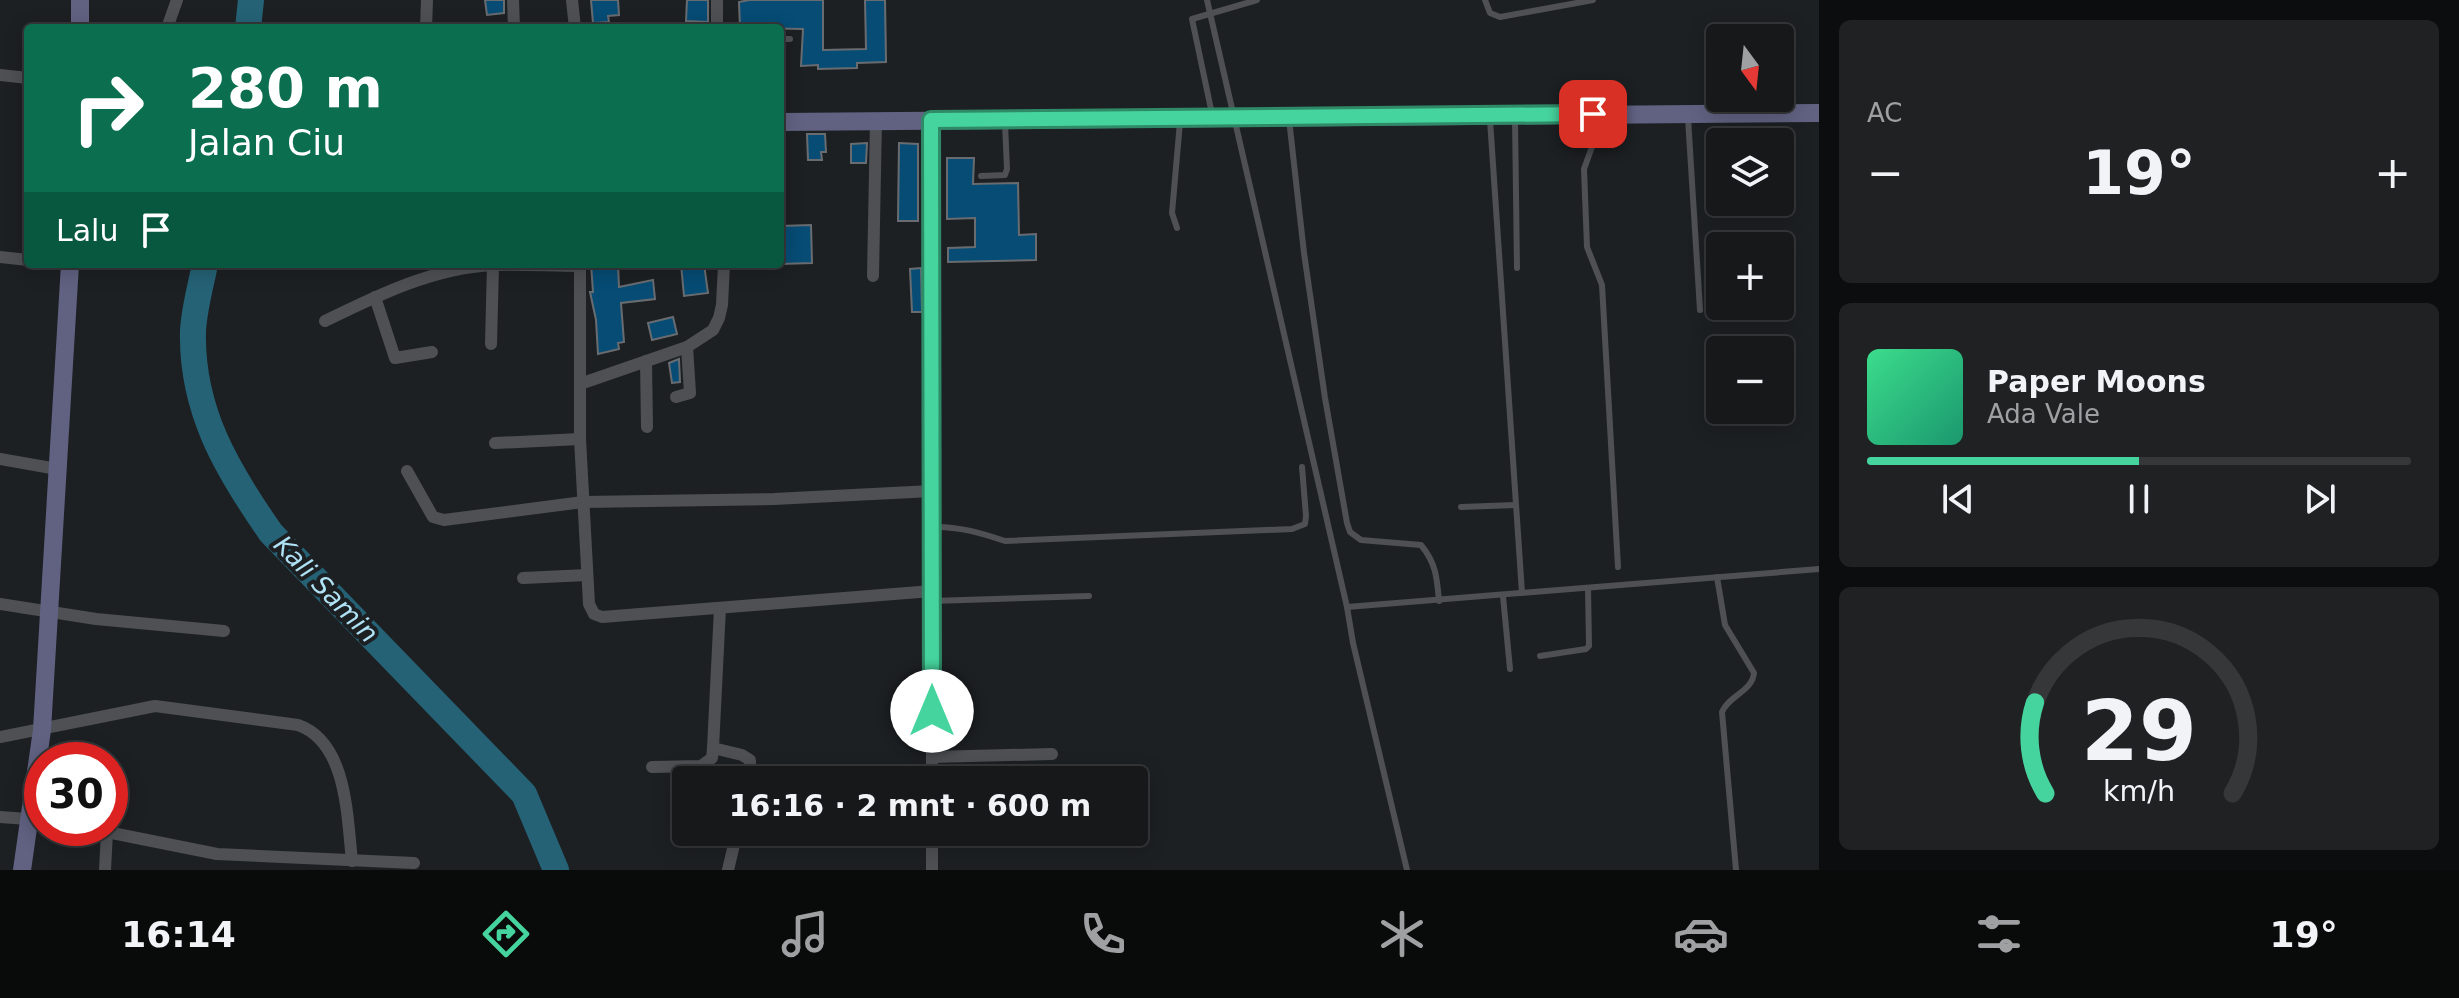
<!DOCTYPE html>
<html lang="id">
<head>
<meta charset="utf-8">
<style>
  body { margin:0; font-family:"DejaVu Sans",sans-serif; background:#1f2123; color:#f1f3f6; height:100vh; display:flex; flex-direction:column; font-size:30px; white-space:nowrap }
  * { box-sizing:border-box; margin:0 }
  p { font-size:26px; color:#9ea0a2 }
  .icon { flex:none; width:44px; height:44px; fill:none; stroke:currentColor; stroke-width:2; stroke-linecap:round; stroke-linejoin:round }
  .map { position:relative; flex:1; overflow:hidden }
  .sheet { display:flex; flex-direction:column; gap:20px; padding:20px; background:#0c0d0e; width:640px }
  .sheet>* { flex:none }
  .hud { position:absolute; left:24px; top:24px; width:760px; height:244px; border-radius:8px; box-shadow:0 4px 20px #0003,0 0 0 2px #353739; background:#0b6e4f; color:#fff; overflow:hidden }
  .needle { width:52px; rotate:165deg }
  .tools { position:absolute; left:1706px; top:24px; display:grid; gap:16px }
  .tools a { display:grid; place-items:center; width:88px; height:88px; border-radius:8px; background:#16181a; box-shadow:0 4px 20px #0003,0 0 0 2px #353739; font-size:40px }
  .speed { position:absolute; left:24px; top:742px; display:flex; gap:16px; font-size:40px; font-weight:700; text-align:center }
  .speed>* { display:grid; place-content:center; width:104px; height:104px; border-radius:50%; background:#16181a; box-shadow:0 4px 20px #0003,0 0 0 2px #353739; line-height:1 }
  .speed .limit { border:12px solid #d22; background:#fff; color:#111 }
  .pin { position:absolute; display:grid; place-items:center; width:68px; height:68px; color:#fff; margin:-34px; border-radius:16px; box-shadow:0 4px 12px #0006 }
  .me { position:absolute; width:88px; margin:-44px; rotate:0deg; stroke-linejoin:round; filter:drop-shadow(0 0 6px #0008) }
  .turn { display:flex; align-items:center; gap:28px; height:168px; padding:0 32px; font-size:36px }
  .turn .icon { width:104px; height:104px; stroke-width:2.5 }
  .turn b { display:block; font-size:56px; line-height:68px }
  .then { display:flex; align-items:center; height:76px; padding:0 32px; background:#0003; gap:16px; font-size:30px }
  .big { font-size:60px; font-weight:600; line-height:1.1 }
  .sheet .tile { flex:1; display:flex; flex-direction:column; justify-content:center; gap:12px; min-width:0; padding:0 28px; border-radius:12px; background:#1f2123 }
  .sheet .dial { align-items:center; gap:0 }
  .dial svg { height:208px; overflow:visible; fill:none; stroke:#353739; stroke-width:7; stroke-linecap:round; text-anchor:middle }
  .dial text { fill:#f1f3f6; stroke:none }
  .song { display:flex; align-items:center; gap:24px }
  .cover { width:96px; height:96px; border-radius:12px; background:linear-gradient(135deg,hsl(150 70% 55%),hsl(160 70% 35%)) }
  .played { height:8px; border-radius:4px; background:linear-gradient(90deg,#46d49e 50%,#353739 50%) }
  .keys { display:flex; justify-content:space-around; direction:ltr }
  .heat { display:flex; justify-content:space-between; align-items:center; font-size:44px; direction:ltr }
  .trip { position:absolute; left:672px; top:766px; width:476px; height:80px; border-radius:8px; background:#16181a; box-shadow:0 4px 20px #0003,0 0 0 2px #353739; font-weight:600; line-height:80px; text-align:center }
  .dock { display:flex; height:128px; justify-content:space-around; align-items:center; background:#090a0a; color:#9ea0a2 }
  .dock .icon { width:56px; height:56px }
  .dock .on { color:#46d49e }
  .dock b { font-size:36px; color:#f1f3f6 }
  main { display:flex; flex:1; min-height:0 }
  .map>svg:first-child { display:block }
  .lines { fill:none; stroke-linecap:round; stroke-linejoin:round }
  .river { stroke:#256276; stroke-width:26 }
  .building { fill:#064c75; stroke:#686c70; stroke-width:2 }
  .lane { stroke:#4e5054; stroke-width:6 }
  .street { stroke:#4e5054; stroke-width:12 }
  .secondary { stroke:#616282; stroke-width:18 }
  .route-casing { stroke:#2e8a67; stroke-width:20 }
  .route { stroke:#46d49e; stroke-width:14 }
  .labels { text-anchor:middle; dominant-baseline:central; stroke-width:8; stroke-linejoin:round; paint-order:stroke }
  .water-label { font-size:26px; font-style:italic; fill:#afe2f5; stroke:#1d2023 }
</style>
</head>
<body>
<main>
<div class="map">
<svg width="1819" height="870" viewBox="0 0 1819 870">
  <rect width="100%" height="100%" fill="#1d2023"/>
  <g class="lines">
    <g class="river">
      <path d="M248,28L251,0"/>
      <path d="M205,264C201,285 194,309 193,331C191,410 227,470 271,533L524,794L556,870"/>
    </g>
  </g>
  <g class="building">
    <path d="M485,0H504V13L487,15Z"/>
    <path d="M591,0H618L619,15L608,16L609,22L593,23Z"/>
    <path d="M687,0H708V22L686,21Z"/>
    <path d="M749,0H823V50L866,49L865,0H885L886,62L857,63V68L818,69V65L801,66L803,29L740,28L739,2Z"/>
    <path d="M807,134H825L826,152H821L822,160H808Z"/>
    <path d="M867,143L866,163H851V144Z"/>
    <path d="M899,143L918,144V221H898Z"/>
    <path d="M947,158H974L973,184L1018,183L1019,235L1036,234V260L948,262V248L975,247V218L947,219Z"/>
    <path d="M811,225L812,263L780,264V226Z"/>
    <path d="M591,264H618L619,287L653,280L655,299L621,303L624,342L618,343L619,349L598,354L596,320L590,292H593Z"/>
    <path d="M681,264H704L708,293L684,296Z"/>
    <path d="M921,268L922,312H912L910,269Z"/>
    <path d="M673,317L677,334L652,340L648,323Z"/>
    <path d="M679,359L680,382L672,383L669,363Z"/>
  </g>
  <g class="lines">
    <g class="lane">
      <path d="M1207,0L1347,607L1353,643L1407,870"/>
      <path d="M1485,0L1490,13L1500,17L1593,0"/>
      <path d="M780,39H790"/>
      <path d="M1212,114L1192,19L1257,0"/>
      <path d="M1593,118V144L1584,169L1587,247L1602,285L1618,567"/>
      <path d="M1688,118L1700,310"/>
      <path d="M1289,119L1304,253L1325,398L1347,523L1350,532L1361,540L1421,545C1436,563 1437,578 1439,601"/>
      <path d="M1515,119L1517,268"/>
      <path d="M1490,120L1522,593"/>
      <path d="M981,176L1005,175L1007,169L1005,123"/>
      <path d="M1177,228L1172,213L1180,122"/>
      <path d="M1461,507L1516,505"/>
      <path d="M932,527C958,526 981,533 1005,541L1292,529L1305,524L1306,516L1302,467"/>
      <path d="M1717,577L1725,625L1754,673C1752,692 1729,695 1722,712L1736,870"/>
      <path d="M1503,596L1510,669"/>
      <path d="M932,601L1089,596"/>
      <path d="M1347,607L1819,569"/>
      <path d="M1540,656L1586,649L1589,646L1588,588"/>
    </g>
    <g class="street">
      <path d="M513,0L514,28"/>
      <path d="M572,0L575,28"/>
      <path d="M717,0V28"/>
      <path d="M167,28L177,0"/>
      <path d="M426,28L427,0"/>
      <path d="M0,75L28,78"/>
      <path d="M931,120L932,780"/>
      <path d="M0,257L28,260"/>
      <path d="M580,264V439L589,604L594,614L602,617L932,591"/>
      <path d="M873,276L876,120"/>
      <path d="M375,297L395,358L432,352"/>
      <path d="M325,321C378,295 433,268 493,265C522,264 551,266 579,266"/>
      <path d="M491,344L493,265"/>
      <path d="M646,361L647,427"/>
      <path d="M580,384L687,347L713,330L719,318L722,305L724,264"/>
      <path d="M676,397L690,393L687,347"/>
      <path d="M495,443L580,439"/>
      <path d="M0,459L57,469"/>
      <path d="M407,471L433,517L444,520L583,502L774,499L932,491"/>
      <path d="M523,578L587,575"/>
      <path d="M0,604L96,619L224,631"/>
      <path d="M720,608L713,748L742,755L750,760V780"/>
      <path d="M0,737L155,706L298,725C347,742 347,816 352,861"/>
      <path d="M932,757L1052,754"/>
      <path d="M652,767L701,766L712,758L713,748"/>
      <path d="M932,771L1007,772"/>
      <path d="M0,817L42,820"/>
      <path d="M87,828L217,854L414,863"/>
      <path d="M932,832V870"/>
      <path d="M105,870L107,832"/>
      <path d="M728,870L737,832"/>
    </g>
    <g class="secondary">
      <path d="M80,28V0"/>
      <path d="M780,122L1819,113"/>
      <path d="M22,870L42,730L70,264"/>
    </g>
  </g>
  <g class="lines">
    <defs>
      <path id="route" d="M932,711L931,120L1593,114"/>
    </defs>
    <use href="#route" class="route-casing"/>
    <use href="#route" class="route"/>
  </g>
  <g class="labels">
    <g class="water-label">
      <text transform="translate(326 589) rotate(46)">Kali Samin</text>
    </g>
  </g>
</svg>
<div class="tools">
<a><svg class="needle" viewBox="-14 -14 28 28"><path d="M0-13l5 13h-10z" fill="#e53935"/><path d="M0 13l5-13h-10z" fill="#9ea0a2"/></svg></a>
<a><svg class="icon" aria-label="layers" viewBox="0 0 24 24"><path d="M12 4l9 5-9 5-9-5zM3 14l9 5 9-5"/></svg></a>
<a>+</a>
<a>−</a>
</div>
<div class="speed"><div class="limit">30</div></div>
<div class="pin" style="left:1593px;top:114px;background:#d93025"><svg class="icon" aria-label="arrive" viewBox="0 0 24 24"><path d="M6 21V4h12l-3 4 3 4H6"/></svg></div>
<svg class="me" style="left:932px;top:711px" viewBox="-20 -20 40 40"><circle r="19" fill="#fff"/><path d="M0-13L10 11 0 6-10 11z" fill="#46d49e"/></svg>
<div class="trip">16:16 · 2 mnt · 600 m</div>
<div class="hud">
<div class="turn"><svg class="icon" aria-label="right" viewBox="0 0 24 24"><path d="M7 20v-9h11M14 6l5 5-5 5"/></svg><div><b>280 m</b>Jalan Ciu</div></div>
<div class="then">Lalu<svg class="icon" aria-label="arrive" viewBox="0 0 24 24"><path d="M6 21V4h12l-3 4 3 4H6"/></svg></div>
</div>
</div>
<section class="sheet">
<div class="tile"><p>AC</p>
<div class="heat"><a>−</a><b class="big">19°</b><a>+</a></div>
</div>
<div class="tile">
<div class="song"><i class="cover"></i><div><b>Paper Moons</b><p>Ada Vale</p></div></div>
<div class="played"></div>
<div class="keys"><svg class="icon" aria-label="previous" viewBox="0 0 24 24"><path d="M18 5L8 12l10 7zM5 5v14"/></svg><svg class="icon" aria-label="pause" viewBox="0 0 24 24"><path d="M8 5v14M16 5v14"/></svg><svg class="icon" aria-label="next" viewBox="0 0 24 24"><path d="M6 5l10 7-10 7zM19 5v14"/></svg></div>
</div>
<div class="tile dial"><svg viewBox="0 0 100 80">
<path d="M14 69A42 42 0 1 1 86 69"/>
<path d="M14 69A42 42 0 0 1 10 34" stroke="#46d49e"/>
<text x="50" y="56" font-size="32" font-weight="700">29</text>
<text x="50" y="72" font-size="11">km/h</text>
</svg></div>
</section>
</main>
<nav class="dock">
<b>16:14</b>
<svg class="icon on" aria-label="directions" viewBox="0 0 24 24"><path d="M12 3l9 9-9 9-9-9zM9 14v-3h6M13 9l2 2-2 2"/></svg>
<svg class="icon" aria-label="music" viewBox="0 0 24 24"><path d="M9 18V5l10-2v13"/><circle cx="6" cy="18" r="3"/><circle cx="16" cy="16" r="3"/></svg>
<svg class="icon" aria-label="phone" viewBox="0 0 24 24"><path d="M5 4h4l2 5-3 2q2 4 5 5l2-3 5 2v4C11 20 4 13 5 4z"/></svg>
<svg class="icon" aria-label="climate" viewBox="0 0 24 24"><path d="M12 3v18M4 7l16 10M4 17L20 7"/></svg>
<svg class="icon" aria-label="car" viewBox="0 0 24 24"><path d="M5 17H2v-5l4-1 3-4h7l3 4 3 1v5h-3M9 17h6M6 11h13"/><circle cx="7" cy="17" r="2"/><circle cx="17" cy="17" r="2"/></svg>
<svg class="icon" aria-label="filters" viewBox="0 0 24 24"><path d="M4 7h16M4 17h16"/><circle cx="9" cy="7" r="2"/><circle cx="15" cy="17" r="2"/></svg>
<b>19°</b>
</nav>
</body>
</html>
